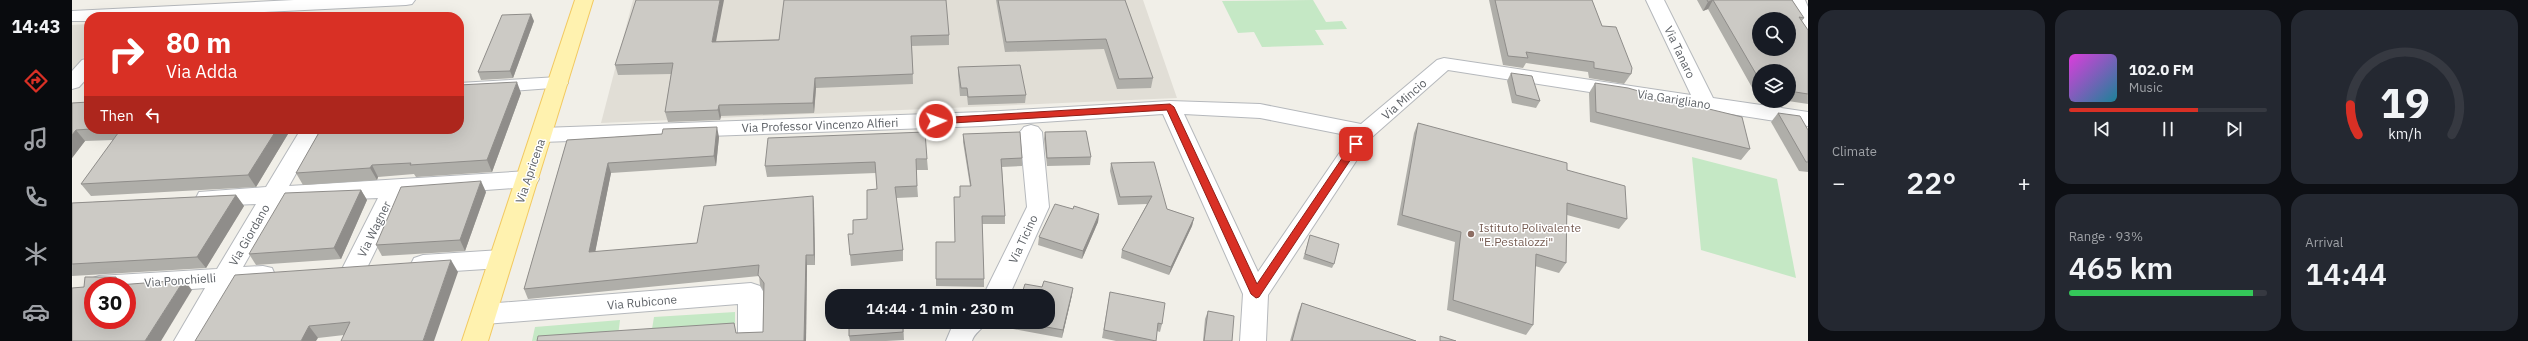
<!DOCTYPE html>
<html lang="en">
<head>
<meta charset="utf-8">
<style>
  body { margin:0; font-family:"IBM Plex Sans",sans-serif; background:#242831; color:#f1f3f6; height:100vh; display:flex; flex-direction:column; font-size:15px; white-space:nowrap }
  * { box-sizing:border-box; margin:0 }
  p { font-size:13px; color:#9ea1a6 }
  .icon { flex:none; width:22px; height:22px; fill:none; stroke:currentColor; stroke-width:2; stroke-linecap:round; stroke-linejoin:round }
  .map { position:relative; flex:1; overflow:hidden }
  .side { display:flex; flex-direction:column; gap:10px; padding:10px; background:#0d0f14; width:720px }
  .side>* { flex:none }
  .guide { position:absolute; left:12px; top:12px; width:380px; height:122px; border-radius:16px; box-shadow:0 4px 16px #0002; background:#d93025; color:#fff; overflow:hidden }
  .fabs { position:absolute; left:1680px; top:12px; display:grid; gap:8px }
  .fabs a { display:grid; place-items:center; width:44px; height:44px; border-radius:50%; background:#171b24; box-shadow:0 4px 16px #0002; font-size:20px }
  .speed { position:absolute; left:12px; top:277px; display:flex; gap:8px; font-size:20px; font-weight:700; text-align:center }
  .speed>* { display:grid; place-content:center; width:52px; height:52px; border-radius:50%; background:#171b24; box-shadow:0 4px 16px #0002; line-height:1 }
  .speed .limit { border:6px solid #d22; background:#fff; color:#111 }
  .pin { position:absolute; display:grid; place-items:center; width:34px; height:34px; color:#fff; margin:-17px; border-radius:8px; box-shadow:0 2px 6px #0006 }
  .me { position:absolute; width:44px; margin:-22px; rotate:88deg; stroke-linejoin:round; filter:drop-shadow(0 0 3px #0008) }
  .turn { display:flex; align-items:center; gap:14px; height:84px; padding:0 16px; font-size:18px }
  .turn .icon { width:52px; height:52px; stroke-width:2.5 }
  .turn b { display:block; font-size:28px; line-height:34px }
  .then { display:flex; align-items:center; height:38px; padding:0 16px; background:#0003; gap:8px; font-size:15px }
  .big { font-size:30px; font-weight:600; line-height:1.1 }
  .side .widget { flex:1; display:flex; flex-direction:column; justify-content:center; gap:6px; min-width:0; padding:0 14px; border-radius:16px; background:#242831 }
  .side .dial { align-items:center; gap:0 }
  .dial svg { height:104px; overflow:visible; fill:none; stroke:#363941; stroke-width:7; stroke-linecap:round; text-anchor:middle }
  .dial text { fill:#f1f3f6; stroke:none }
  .song { display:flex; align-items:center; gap:12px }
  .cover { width:48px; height:48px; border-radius:6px; background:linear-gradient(135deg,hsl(300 70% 55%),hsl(190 70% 35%)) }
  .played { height:4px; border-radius:2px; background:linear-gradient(90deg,#d93025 65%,#363941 65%) }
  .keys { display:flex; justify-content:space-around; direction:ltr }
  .heat { display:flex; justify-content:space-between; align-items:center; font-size:22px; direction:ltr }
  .charge { height:6px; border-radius:3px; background:linear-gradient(90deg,#34c759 93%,#363941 0) }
  .side .tiles { flex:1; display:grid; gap:10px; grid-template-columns:repeat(3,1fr) }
  .widget:first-child { grid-row:span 2 }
  .trip { position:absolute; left:753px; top:289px; width:230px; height:40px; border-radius:16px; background:#171b24; box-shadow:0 4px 16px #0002; font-weight:600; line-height:40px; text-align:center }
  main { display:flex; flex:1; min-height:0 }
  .tabs { display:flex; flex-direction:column; width:72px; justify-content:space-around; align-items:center; background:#090b0e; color:#9ea1a6 }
  .tabs .icon { width:28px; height:28px }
  .tabs .current { color:#d93025 }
  .tabs b { font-size:18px; color:#f1f3f6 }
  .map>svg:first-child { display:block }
  .education { fill:#e1ded6 }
  .green { fill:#c5e8c5 }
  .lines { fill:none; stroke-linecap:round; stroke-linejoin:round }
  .minor-casing { stroke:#b5b8bc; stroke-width:2 }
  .major-casing { stroke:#f2c960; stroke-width:2 }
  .minor { fill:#fff; fill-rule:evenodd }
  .major { fill:#fff2af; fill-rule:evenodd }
  .wall { fill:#afaea9 }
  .shaded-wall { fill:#8f8d8a }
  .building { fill:#cccac5; stroke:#8f8d8a; fill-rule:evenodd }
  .route { fill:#d93025; stroke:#8d1f18 }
  .education-dot { fill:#8d6e63; stroke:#fff; stroke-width:1.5 }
  .labels { text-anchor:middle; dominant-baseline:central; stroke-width:3; stroke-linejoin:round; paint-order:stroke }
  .street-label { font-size:12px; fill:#5f6368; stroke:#fff }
  .education-label { font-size:12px; fill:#785e54; stroke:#fff; text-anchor:start }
</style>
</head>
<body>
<main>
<nav class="tabs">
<b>14:43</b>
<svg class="icon current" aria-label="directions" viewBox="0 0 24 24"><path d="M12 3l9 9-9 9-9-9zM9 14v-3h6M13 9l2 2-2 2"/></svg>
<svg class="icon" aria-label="music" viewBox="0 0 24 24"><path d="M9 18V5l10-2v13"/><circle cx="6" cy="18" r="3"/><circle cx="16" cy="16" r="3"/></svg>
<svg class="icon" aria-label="phone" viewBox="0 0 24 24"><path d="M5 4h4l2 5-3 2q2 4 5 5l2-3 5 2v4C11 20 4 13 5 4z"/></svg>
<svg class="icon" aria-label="climate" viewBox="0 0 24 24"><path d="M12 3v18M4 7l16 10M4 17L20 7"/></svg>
<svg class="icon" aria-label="car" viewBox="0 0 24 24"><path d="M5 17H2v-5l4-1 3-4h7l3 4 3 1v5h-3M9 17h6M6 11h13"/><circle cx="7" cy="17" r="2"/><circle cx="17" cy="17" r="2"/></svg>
</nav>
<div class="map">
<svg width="1736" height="341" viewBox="0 0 1736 341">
  <rect width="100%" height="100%" fill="#f1efe8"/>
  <g class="education">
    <path d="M561,0H1071L1105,98L529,123Z"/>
    <path d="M17,24V52L0,70V25Z"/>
  </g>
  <g class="green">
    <path d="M1241,0L1254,22L1270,21L1275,29L1243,30L1252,45L1190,47L1182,32L1166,33L1150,1Z"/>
    <path d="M1620,157L1705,179L1724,278L1629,250Z"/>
    <path d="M663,312V324L580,329L582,317Z"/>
    <path d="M548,320L546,336L460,341L463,327Z"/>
  </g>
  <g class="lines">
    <defs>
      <g id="minor">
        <path d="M222,0H343L340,4L334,5L92,17H17V21H0V11Z"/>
        <path d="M1574,0H1592L1641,98L1736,112V126L1376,70L1300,137L1196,295L1194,341H1168L1171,294L1091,114L911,126L470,142L463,140L459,135L463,130L470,128L911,112L1098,101L1188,104L1289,124L1365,60L1372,58L1619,95ZM1112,114L1188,118L1279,136L1186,272Z"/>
        <path d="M1715,0H1733L1736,7V33L1729,31L1727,27Z"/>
        <path d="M17,58V76L7,87L0,89V71L10,60Z"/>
        <path d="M486,77L493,79L496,83L493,87L387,95V83Z"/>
        <path d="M959,125L966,127L970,132L977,207L937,296H911L955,207L948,132L952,127Z"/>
        <path d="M229,129H249L217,186L456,171L464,174L467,179L464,184L456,187L330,196L291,276L282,278L273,276L270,269L306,198L208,202L171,267L191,266L200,268L203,275L200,282L160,287L129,341H102L133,288L55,294V286H21V294L18,293L15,286L18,279L27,276L145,269L184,204L135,206L127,204L124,198L127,192L194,187Z"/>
        <path d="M429,250L438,253L441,259L438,265L429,268L351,273L342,270L339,264L342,258L351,255Z"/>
        <path d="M679,283L688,286L692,293V341H666V304L413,324L404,321L400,314L404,307L413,304Z"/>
        <path d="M882,322H914C910,330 902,333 900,341H874Z"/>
      </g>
      <path id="major" d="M503,0H521L416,341H390Z"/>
    </defs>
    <use href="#minor" class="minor-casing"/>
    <use href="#major" class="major-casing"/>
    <use href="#minor" class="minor"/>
    <use href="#major" class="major"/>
  </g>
  <g class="wall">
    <path d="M924,0H1053L1081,78L1079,88L1045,89L1032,49L933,52Z"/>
    <path d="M1417,0H1520L1530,26L1559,74L1552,84L1517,78L1516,72L1454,63L1451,68L1431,65Z"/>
    <path d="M1625,0H1720L1732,18L1730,21L1736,30V104L1716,101H1717V71H1687V100L1636,9L1631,11Z"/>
    <path d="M462,21L441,78L409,80L406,72Z"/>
    <path d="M877,35V45L840,46L841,84L744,88L742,113L649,116L648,120L596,122L593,112L599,74L546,75L543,65L644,41Z"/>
    <path d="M886,67L954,95L953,103L896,105L895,96H888L886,74Z"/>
    <path d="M1439,73L1468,101L1464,108L1440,103L1435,81Z"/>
    <path d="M1523,83L1572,98L1607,104L1608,102L1678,149L1669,160L1518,122L1517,93Z"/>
    <path d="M449,93L420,172L344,177L342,174L306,177L305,180L231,185L224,173Z"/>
    <path d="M1688,101H1714L1710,107L1689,104Z"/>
    <path d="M0,103L17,129H219L184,187L19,196L9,184L42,140L13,141L0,158Z"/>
    <path d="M1706,113L1736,130V172L1727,171L1699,122Z"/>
    <path d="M1346,123L1495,170L1555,219L1547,229L1495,215L1494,263L1487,273L1463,266L1461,325L1454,335L1375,310L1383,242L1325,225L1342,133Z"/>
    <path d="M973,132L1019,157L1018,165L975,166L972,139Z"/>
    <path d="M590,134L647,137L644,166L539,173L523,252L625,243L741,196L742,206L743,265H735L734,341H465L662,323L664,333L691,332V290L688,285L687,276L456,299L452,289L495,140Z"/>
    <path d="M891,134L950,158V166L930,167L933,216V224H910L912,279V287L864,286V242H883L888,197V186H898L891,142Z"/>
    <path d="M855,159L856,170H844L846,197L824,198L831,250V261L779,266L778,255L795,219L805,189L804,173L695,177L693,166Z"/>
    <path d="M1039,163L1095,209L1122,218L1120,226L1097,275L1049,258L1050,250L1075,204L1046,205L1038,171Z"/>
    <path d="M289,190L295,200L269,259L184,265L177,254Z"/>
    <path d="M414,192L393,251L310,256L304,245Z"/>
    <path d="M164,195L172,206L134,268L0,276V203Z"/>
    <path d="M1001,209L1027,214L1026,222L1010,259L966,245L967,237Z"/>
    <path d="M1238,235L1262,264L1260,268L1231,259Z"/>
    <path d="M386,272L272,335L246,338L123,341Z"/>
    <path d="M1038,292L1090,324L1088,332L1085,331L1084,341H1044L1030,338Z"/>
    <path d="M1000,295L990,338L941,329V322H976Z"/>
    <path d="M1230,303L1344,341H1218L1226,313Z"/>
    <path d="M1136,311L1160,341H1131L1133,319Z"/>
    <path d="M831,322L832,340L814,341H778L777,336Z"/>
  </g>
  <g class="shaded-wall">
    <path d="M648,0H652L642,52L640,42Z"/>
    <path d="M1641,0L1636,9L1631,11L1636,2Z"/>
    <path d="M459,14L462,21L441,78L438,71Z"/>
    <path d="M743,78L744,88L742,113L741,103Z"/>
    <path d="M445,82L449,93L420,172L415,160Z"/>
    <path d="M647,105L649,116L648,120L646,110Z"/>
    <path d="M645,127L647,137L644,166L642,156Z"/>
    <path d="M205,129H219L184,187L176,175Z"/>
    <path d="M4,130L13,141L0,158V135Z"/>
    <path d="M536,163L539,173L521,263L517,252Z"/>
    <path d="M300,165L306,177L305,180L298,168Z"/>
    <path d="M409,181L414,192L393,251L388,240Z"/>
    <path d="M289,190L295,200L269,259L262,248Z"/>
    <path d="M164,195L172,206L134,268L125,257Z"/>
    <path d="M741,196L742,206L743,265L742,255Z"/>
    <path d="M1027,214L1026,222L1010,259L1011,251Z"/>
    <path d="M1122,218L1120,226L1097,275L1099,267Z"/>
    <path d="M734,255L735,265L734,341H732Z"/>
    <path d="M379,260L386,272L362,341H351Z"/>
    <path d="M44,277L52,286L46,285Z"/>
    <path d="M112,280L120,290L89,341H73Z"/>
    <path d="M1001,288L1000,295L990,338L991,330Z"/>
    <path d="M237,326L246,338L244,341H229Z"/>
  </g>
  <g class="building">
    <path d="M564,0H648L640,42L707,40L712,0H874L877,35L839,36L841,74L743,78L741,103L647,105L646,110L593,112L601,63L543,65Z"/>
    <path d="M926,0H1053L1081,78L1047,79L1034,39L934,42Z"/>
    <path d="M1423,0H1520L1530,26L1544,27L1560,68L1559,74L1522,68V62L1454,52L1456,58L1436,56Z"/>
    <path d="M1635,0H1720L1732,18L1727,17L1736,30V94L1717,91V71H1687V79L1641,0L1636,2ZM1687,19H1717V49H1687Z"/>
    <path d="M382,14L381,17H351L352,16Z"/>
    <path d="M459,14L438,71L406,72L430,15Z"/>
    <path d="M948,65L954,95L896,97L895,88H889L886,67Z"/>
    <path d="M1439,73L1460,76L1468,101L1444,95Z"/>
    <path d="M445,82L415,160L338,165L339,163L300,165L298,168L224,173L249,129H387V85Z"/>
    <path d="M1523,83L1556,88L1570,92L1572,98L1608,104V102L1670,117L1678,149L1524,112Z"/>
    <path d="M17,102V129H19L4,130L0,135V103Z"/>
    <path d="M1706,113L1728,116L1736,130V162H1734Z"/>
    <path d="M1346,123L1495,163V170L1553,186L1555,219L1495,203L1494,263L1464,254L1461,325L1381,300L1389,232L1330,215Z"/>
    <path d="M645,127L642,156L536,163L517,252L625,243L632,206L741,196L742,255H734L732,341H465L466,336L662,323L664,333L691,332L692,283L686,275L687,265L452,289L495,140L590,134L591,129Z"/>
    <path d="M49,129H205L176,175L9,184Z"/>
    <path d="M1014,131L1019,157L975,158L973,132Z"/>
    <path d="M853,132L855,159H844L845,186L823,187L831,250L778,255L776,234H781V220L795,219V190L805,189L803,162L693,166L696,138Z"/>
    <path d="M948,132L950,158L929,159L933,216H910L912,279H864V242H883L882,197H888V186H899L891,134Z"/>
    <path d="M1082,162L1095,209L1122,218L1099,267L1050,250L1080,196L1048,197L1039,163Z"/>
    <path d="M409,181L388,240L304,245L329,187Z"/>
    <path d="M289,190L262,248L177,254L213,193Z"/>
    <path d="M164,195L125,257L0,264V203Z"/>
    <path d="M983,204L1001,209L1002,206L1027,214L1011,251L967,237Z"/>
    <path d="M1238,235L1267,244L1262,264L1233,254Z"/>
    <path d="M379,260L351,341H269L278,322L237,326L229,341H123L163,275Z"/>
    <path d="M13,277H44L46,285L112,280L73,341H0V288L12,287ZM21,286H55V320H21Z"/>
    <path d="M972,281L1001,288L991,330L947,322H976V296H949L953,284L970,287Z"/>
    <path d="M828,290L829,296H776V293Z"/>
    <path d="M1038,292L1093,303L1090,324L1086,323L1084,341L1032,330Z"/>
    <path d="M1230,303L1344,341H1220Z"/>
    <path d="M1136,311L1162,316L1160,341H1132Z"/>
    <path d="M777,322H831V332L777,336Z"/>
    <path d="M1368,336L1384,341H1368Z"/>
  </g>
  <path class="route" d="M1098,104L1102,107L1185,284L1281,142L1289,144L1187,297L1184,298L1179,294L1095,110L864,124L860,121L864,118Z"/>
  <circle class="education-dot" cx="1399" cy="234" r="4"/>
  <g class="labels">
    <g class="street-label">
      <text transform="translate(1608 52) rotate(65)">Via Tanaro</text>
      <text transform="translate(1332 99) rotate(-41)">Via Mincio</text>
      <text transform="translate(1602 99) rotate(9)">Via Garigliano</text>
      <text transform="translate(748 125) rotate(-2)">Via Professor Vincenzo Alfieri</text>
      <text transform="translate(458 171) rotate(-71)">Via Apricena</text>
      <text transform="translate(302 229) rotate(-64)">Via Wagner</text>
      <text transform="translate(177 235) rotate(-60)">Via Giordano</text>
      <text transform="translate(951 239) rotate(-65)">Via Ticino</text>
      <text transform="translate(108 280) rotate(-4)">Via Ponchielli</text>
      <text transform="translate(570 302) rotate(-5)">Via Rubicone</text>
    </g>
    <g class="education-label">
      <text x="1407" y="227">Istituto Polivalente<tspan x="1407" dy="14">"E.Pestalozzi"</tspan></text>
    </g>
  </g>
</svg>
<div class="fabs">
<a><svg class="icon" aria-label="search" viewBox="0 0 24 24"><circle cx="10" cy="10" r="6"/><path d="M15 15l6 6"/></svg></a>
<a><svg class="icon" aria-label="layers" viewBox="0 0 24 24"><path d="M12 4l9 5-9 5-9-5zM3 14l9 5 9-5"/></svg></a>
</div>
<div class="speed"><div class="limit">30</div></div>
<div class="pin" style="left:1284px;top:144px;background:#d93025"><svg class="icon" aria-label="arrive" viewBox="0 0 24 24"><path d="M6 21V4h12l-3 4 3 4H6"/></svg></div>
<svg class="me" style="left:864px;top:121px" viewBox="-20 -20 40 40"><circle r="17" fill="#d93025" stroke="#fff" stroke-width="3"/><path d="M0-11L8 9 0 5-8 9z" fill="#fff"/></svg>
<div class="trip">14:44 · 1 min · 230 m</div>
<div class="guide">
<div class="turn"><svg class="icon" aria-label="right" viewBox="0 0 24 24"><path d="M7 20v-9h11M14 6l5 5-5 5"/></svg><div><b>80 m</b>Via Adda</div></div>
<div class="then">Then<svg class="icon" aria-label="left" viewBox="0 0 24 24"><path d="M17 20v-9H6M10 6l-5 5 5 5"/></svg></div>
</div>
</div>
<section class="side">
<div class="tiles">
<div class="widget"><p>Climate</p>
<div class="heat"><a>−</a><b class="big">22°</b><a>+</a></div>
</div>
<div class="widget">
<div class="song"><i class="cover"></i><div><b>102.0 FM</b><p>Music</p></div></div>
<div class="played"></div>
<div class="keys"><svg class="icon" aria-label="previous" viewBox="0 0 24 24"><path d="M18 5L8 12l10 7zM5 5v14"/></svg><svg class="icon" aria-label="pause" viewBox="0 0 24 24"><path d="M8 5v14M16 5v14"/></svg><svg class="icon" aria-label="next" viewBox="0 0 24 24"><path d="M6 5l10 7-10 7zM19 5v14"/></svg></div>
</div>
<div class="widget dial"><svg viewBox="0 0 100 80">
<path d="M14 69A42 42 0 1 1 86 69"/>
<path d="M14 69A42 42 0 0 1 8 46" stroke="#d93025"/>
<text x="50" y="56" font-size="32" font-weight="700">19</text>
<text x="50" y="72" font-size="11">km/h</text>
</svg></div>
<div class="widget"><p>Range · 93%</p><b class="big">465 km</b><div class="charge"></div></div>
<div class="widget"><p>Arrival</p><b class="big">14:44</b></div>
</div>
</section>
</main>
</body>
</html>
